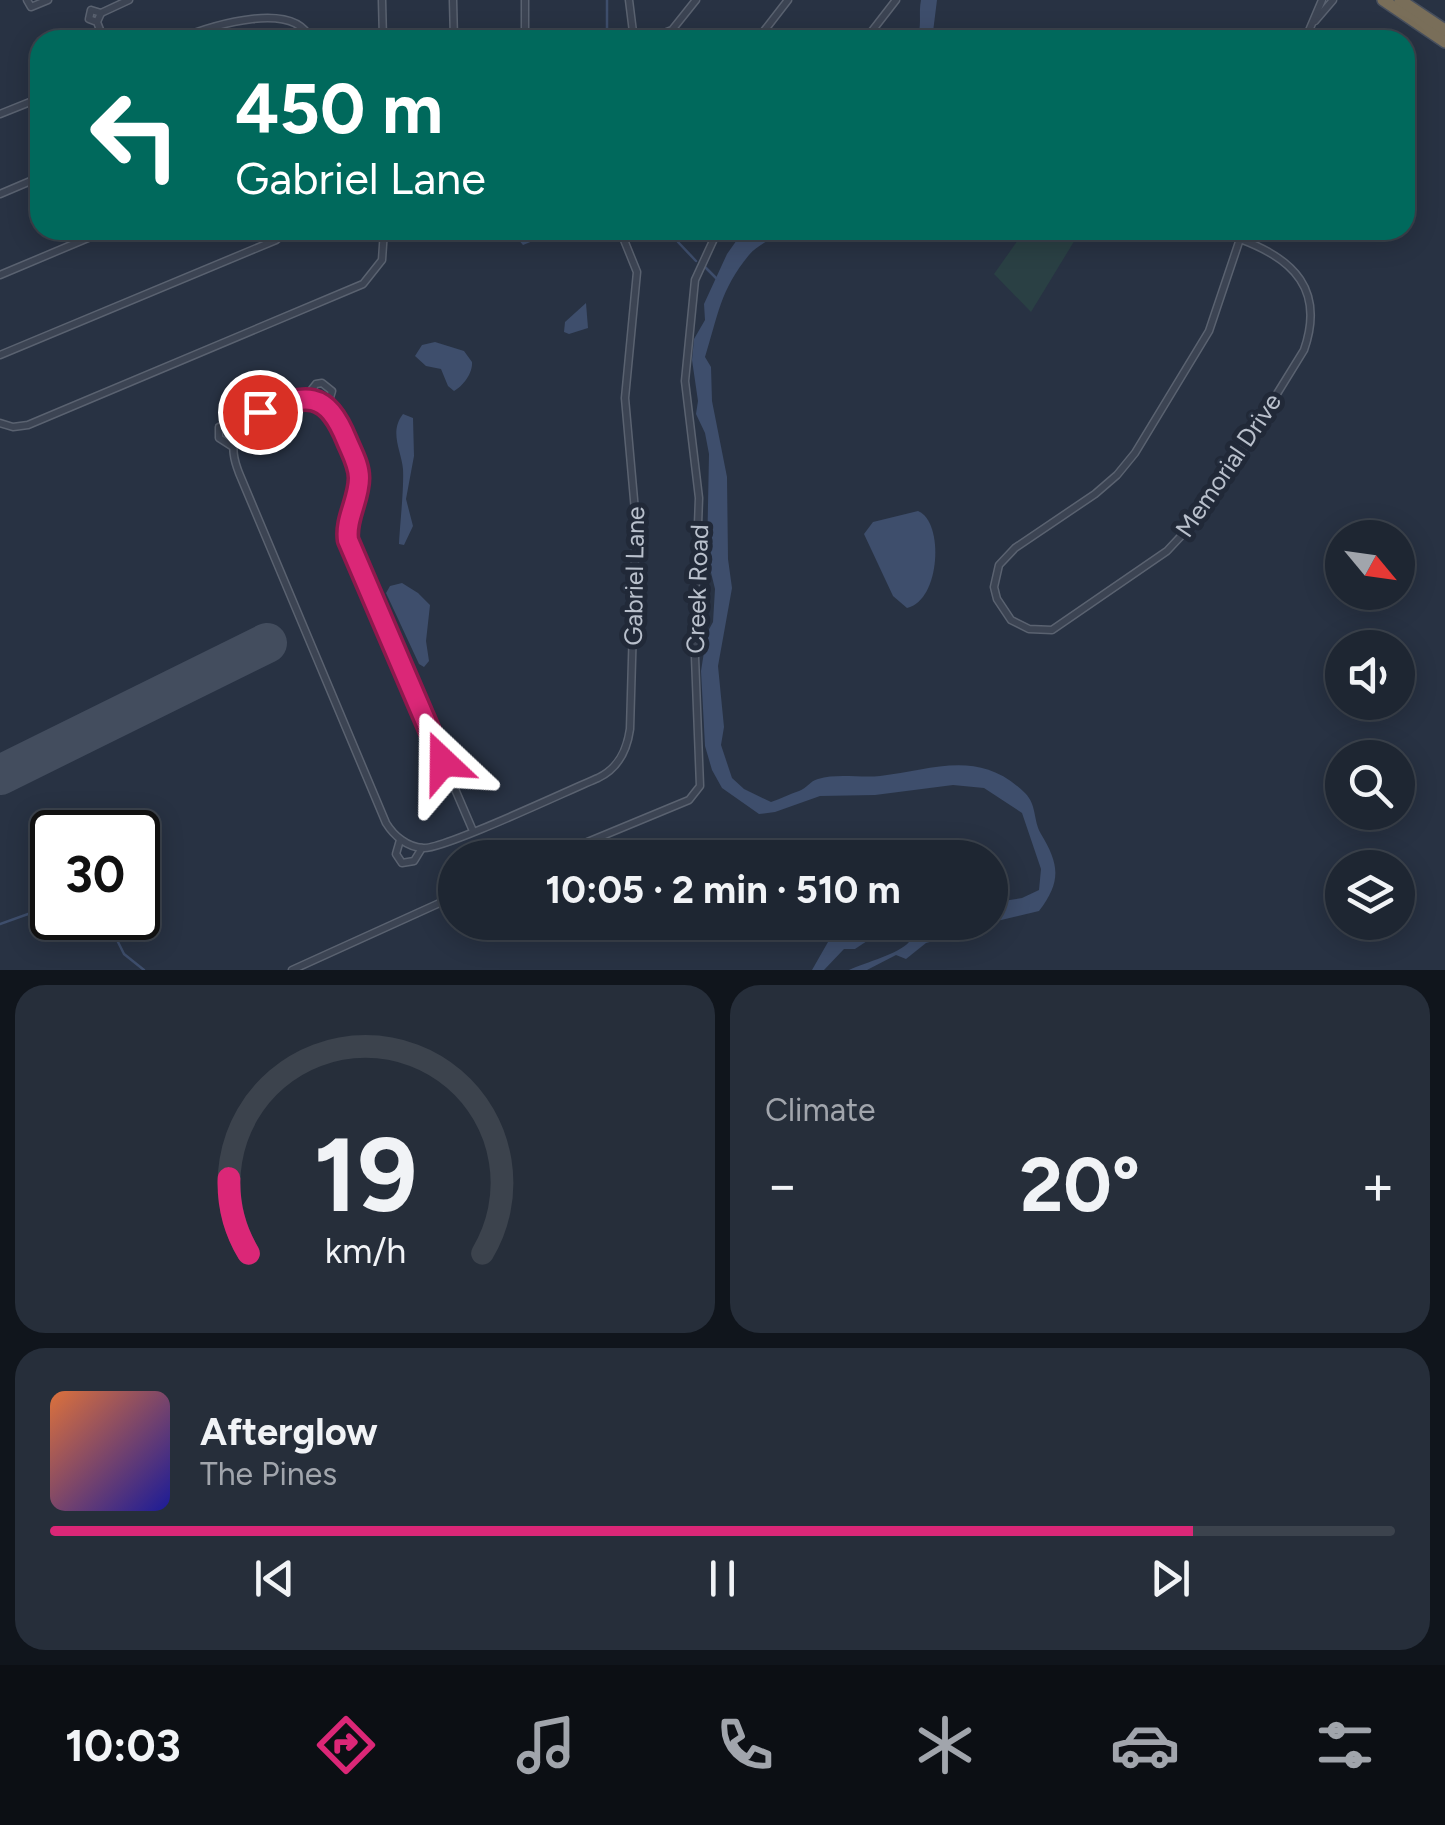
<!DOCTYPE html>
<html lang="en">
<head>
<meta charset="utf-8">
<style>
  body { margin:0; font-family:Figtree,sans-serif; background:#262e3a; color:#f1f3f6; height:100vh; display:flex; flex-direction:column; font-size:38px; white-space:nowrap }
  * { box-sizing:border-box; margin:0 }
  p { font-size:32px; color:#a1a5ac }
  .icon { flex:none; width:55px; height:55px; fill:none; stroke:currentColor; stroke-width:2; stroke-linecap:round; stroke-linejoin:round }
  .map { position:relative; height:970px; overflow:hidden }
  .drawer { display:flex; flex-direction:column; gap:15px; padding:15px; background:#10151c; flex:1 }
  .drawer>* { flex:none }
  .top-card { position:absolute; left:30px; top:30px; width:1385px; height:210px; border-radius:30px; box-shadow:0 5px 25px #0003,0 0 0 2px #3c434d; background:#00695c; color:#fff; overflow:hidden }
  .needle { width:65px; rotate:119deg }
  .buttons { position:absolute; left:1325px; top:520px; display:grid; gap:20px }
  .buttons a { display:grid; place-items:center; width:90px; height:90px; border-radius:50%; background:#1e2632; box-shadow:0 5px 25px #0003,0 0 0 2px #3c434d; font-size:50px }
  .speed { position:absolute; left:30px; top:810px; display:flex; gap:20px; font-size:50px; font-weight:700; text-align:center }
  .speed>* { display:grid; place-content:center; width:130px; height:130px; border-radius:50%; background:#1e2632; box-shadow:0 5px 25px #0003,0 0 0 2px #3c434d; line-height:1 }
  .speed .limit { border:5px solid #111; border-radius:15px; background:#fff; color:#111 }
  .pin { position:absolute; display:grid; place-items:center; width:85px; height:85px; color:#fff; margin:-42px; border:5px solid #fff; border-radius:50%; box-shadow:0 2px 10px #0007 }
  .me { position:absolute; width:110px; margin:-55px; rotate:337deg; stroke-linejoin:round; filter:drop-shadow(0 0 8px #0008) }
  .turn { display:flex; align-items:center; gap:35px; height:210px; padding:0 40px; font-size:45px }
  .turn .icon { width:130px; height:130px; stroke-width:2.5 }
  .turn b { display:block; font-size:70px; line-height:85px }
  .big { font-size:75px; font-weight:700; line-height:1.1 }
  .drawer .card { flex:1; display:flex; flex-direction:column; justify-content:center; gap:15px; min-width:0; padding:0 35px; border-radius:30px; background:#262e3a }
  .drawer .dial { align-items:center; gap:0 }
  .dial svg { height:260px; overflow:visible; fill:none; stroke:#3c434d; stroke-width:7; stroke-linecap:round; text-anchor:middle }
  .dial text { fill:#f1f3f6; stroke:none }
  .song { display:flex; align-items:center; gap:30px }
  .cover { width:120px; height:120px; border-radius:15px; background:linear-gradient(135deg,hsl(20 70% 55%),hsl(240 70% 35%)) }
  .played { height:10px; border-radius:5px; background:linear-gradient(90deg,#db2777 85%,#3c434d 85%) }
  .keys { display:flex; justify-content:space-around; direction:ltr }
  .heat { display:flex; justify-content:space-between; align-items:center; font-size:55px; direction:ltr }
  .drawer .tiles { flex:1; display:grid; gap:15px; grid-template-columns:1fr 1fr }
  .card:last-child { grid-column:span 2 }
  .trip { position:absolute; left:438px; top:840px; width:570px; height:100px; border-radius:50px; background:#1e2632; box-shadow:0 5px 25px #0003,0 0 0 2px #3c434d; font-weight:700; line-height:100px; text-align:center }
  .tabs { display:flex; height:160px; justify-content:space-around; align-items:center; background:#0c0f14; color:#a1a5ac }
  .tabs .icon { width:70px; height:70px }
  .tabs .selected { color:#db2777 }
  .tabs b { font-size:45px; color:#f1f3f6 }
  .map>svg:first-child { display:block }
  .green { fill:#2a4044 }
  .water { fill:#3e4e6c }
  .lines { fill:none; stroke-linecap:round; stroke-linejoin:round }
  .stream { stroke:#3e4e6c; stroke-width:2.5 }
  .runway { stroke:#434d5e; stroke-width:40 }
  .street-casing { stroke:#5a6270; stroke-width:9 }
  .highway-casing { stroke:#474f5d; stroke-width:14 }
  .street { stroke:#3c4453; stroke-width:6 }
  .highway { stroke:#796e59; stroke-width:11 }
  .route-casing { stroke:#8e194d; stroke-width:25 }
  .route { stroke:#db2777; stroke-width:18 }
  .labels { text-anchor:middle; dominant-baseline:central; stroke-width:10; stroke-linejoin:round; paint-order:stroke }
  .street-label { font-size:25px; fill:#b9c0cc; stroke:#212938 }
</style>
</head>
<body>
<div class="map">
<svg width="1445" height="970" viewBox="0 0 1445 970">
  <rect width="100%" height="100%" fill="#283243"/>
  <path class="green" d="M1025,230H1081L1031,312L994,274Z"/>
  <g class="water">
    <path d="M921,0H937L932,40H916C923,27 918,14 921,0Z"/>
    <path d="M510,230H560L523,245Z"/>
    <path d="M768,230H786H778C771,242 758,244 749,255C720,290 718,316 705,357L711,367L712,401L727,477L728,559L732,588L718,666L724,727L721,745L732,778L744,789L771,802C780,799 790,794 799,791C807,788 810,781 818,779C837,773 860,778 880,776C933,770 979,748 1025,793C1037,805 1033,820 1041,834C1059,864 1062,881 1039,911L959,930L956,935L926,943L906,959L896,955L867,970H849C866,962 899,954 909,942L902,938L887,939L890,930L887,929L865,936L870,939L855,949H844L824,970H812L828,942L854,923L990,922V903L1022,898L1039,890L1041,869L1022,813L984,788L953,785L875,795L820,796L775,812L759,814L722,788L712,770L705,746L701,671L707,633L713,622L715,589L707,556L709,454L705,433L696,414L698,401L692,360L694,339L705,320L704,304L727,254L739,237L761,236Z"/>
    <path d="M586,303L588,328L569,334L564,332L565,322Z"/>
    <path d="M435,342L464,351L472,362C473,373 463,386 454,391L448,386L441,369L426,366L415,356L422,345Z"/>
    <path d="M403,414L413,418L414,456L406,499L413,526L404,545L399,544C400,523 404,489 403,469C401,450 389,432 403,414Z"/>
    <path d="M918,511C944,521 941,600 907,608L893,596L864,534L873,522Z"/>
    <path d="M402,583L418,593L430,605L426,641L429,661L424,667L419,664L386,593L390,586Z"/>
  </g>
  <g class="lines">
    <g class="stream">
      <path d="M607,0V28L610,40"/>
      <path d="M678,230V242L696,261"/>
      <path d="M705,267L718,280"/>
      <path d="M84,918L115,936L124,954L144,970"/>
      <path d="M0,924L42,909L52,910"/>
    </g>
    <path class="runway" d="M0,775L267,643"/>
    <defs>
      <g id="street">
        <path d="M27,0L31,7L48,0"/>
        <path d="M382,0L383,40"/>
        <path d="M453,0L454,40"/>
        <path d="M525,0V40"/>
        <path d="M629,0L634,40"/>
        <path d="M101,13L129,0"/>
        <path d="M1315,21L1333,0"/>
        <path d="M97,22L89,19L91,10L101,13L97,22L104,40"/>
        <path d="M176,40C215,24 295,0 311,40"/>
        <path d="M647,40L672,30L696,0"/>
        <path d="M757,40L788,0"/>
        <path d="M865,40L896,0"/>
        <path d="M1305,40L1322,0"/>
        <path d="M0,114L40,98"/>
        <path d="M0,194L40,177"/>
        <path d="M1240,239C1294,259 1325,290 1304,350L1222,483L1196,520L1167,551L1052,630L1029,629L1011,620L997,599L994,587L999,565L1015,548L1095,494L1117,475L1135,453L1209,331L1243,230"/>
        <path d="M0,275L107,230"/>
        <path d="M0,355L276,240L288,230"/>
        <path d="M305,398L316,384L322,383L332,391L327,407"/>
        <path d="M0,423L13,427L28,425L363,284L382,260L384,230"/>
        <path d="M233,447L219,438V427L231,422L242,426"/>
        <path d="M473,831L348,540C345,515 365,490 357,465C351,446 341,415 324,404C299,389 248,409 236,435C231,448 234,460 239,473L386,823C394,836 407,847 423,848C443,850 571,789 598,778C619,768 627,750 630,729L636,522L625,398L637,272L620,230"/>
        <path d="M400,840L396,854L402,863L414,861L422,848"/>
        <path d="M549,858L689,800L700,786L694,631L699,498L685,381L695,280L718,230"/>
        <path d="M292,970L455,896"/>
      </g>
      <g id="highway">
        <path d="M1383,0L1445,42"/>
        <path d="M1400,0L1445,30"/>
      </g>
    </defs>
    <use href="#street" class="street-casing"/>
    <use href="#highway" class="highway-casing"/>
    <use href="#street" class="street"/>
    <use href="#highway" class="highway"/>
  </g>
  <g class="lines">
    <defs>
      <path id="route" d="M260,412C306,394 326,389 347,441C352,453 359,465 359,478C359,500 345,519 348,540L443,762"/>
    </defs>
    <use href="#route" class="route-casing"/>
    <use href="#route" class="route"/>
  </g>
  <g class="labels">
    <g class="street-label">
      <text transform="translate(1228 465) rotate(-56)">Memorial Drive</text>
      <text transform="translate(634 576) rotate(-89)">Gabriel Lane</text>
      <text transform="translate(697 589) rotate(-88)">Creek Road</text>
    </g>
  </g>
</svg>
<div class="buttons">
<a><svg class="needle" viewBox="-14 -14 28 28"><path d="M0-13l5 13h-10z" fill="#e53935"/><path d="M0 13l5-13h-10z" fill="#a1a5ac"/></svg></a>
<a><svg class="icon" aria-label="sound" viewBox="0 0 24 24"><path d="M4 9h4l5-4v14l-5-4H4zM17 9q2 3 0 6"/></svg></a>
<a><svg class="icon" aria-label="search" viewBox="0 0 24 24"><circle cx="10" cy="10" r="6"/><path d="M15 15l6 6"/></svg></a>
<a><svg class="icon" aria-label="layers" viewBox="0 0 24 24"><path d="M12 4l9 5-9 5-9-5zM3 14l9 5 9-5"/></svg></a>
</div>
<div class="speed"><div class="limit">30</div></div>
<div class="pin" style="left:260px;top:412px;background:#d93025"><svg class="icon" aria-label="arrive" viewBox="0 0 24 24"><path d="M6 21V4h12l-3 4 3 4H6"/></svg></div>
<svg class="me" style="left:443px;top:762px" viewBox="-20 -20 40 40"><path d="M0-17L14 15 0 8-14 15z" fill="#db2777" stroke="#fff" stroke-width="4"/></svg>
<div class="trip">10:05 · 2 min · 510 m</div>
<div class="top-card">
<div class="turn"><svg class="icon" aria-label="left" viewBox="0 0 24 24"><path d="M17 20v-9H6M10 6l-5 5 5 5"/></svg><div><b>450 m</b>Gabriel Lane</div></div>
</div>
</div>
<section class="drawer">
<div class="tiles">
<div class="card dial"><svg viewBox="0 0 100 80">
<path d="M14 69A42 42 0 1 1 86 69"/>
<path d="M14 69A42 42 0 0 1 8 46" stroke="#db2777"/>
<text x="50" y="56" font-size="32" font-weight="700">19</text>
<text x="50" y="72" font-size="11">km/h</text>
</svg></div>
<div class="card"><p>Climate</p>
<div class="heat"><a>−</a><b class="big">20°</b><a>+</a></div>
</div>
<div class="card">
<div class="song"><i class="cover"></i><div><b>Afterglow</b><p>The Pines</p></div></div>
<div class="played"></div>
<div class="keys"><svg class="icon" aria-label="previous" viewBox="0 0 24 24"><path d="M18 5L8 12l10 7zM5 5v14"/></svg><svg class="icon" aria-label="pause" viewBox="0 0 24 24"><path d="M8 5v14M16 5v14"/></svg><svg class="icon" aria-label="next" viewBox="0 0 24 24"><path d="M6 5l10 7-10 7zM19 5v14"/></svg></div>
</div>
</div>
</section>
<nav class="tabs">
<b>10:03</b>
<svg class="icon selected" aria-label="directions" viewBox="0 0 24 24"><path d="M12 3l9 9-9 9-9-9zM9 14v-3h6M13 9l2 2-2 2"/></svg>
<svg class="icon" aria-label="music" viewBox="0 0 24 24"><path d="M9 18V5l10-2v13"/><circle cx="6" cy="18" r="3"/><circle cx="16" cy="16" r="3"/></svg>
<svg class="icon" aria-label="phone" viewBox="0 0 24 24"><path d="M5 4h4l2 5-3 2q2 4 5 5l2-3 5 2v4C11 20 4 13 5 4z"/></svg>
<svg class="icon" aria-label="climate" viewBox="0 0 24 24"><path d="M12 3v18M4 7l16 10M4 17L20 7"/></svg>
<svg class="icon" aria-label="car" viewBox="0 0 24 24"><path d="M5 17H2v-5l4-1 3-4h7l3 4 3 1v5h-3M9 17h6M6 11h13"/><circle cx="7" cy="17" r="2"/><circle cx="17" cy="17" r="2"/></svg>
<svg class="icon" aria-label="filters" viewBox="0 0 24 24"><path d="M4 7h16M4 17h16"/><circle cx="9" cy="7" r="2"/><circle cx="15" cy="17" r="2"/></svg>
</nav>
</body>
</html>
